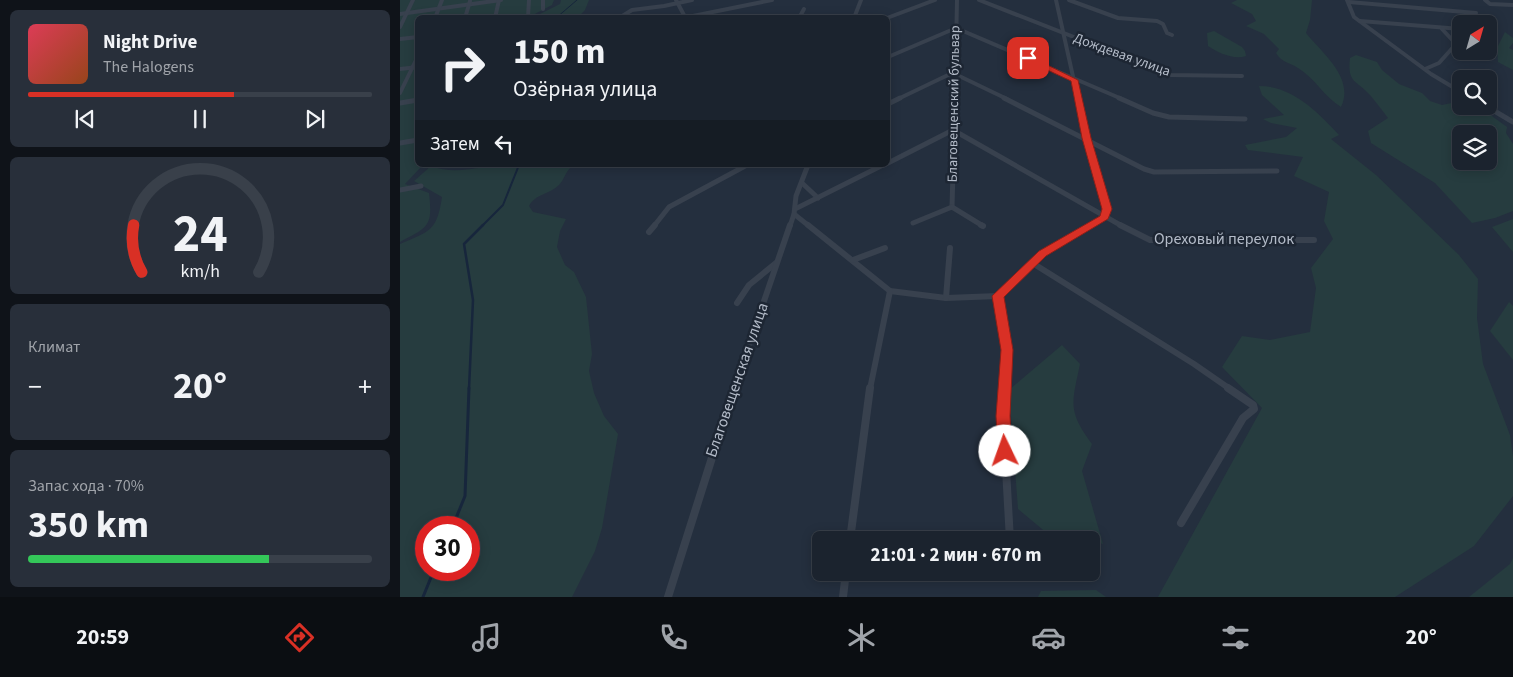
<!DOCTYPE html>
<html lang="ru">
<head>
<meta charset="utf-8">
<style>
  body { margin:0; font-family:"Source Sans 3",sans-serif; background:#282f3a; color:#f1f3f6; height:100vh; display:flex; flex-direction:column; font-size:19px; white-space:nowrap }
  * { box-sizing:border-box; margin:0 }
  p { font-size:16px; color:#a0a4aa }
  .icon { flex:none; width:28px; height:28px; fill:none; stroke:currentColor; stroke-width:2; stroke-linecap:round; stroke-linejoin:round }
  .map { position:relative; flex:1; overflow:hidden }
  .drawer { display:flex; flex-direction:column; gap:10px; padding:10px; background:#0f1319; width:400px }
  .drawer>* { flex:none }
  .hud { position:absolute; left:15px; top:15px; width:475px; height:152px; border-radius:8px; box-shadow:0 2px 12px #0003,0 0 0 1px #39404a; background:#1b232e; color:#f1f3f6; overflow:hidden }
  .needle { width:32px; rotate:37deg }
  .tools { position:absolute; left:1052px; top:15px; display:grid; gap:10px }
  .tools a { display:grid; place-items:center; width:45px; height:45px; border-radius:8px; background:#1b232e; box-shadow:0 2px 12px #0003,0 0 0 1px #39404a; font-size:25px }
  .speed { position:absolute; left:15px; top:516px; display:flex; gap:10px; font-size:25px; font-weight:700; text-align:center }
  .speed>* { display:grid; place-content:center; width:65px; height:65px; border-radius:50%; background:#1b232e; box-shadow:0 2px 12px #0003,0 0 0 1px #39404a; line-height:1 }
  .speed .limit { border:8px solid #d22; background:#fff; color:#111 }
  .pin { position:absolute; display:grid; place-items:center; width:42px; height:42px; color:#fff; margin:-21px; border-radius:10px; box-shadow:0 2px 8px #0006 }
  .me { position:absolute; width:55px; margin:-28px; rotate:357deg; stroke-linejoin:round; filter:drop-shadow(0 0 4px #0008) }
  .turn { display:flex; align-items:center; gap:18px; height:105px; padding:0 15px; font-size:22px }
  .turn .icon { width:65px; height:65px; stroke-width:2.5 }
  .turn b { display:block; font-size:35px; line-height:42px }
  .then { display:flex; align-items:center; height:48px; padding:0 15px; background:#0003; gap:10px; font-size:19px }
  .big { font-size:38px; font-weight:700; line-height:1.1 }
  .drawer .card { flex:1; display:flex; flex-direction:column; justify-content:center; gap:8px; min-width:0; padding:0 18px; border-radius:8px; background:#282f3a }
  .drawer .dial { align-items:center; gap:0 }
  .dial svg { height:130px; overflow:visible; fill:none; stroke:#39404a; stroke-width:7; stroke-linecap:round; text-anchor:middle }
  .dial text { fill:#f1f3f6; stroke:none }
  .song { display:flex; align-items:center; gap:15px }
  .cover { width:60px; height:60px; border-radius:8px; background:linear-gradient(135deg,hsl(350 70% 55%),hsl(20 70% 35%)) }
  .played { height:5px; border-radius:2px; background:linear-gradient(90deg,#d93025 60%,#39404a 60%) }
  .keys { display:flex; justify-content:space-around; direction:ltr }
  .heat { display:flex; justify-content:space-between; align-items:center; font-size:28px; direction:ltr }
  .charge { height:8px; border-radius:4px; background:linear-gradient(90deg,#34c759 70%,#39404a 0) }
  .trip { position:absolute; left:412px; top:531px; width:288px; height:50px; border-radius:8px; background:#1b232e; box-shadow:0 2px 12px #0003,0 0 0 1px #39404a; font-weight:700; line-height:50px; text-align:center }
  .dock { display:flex; height:80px; justify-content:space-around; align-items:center; background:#0b0e12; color:#a0a4aa }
  .dock .icon { width:35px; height:35px }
  .dock .current { color:#d93025 }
  .dock b { font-size:22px; color:#f1f3f6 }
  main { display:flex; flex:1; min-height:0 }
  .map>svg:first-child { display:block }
  .green { fill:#263c3f; fill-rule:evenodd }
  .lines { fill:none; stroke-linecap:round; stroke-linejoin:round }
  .stream-far3 { stroke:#17263c; stroke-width:1 }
  .stream-far2 { stroke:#17263c; stroke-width:2 }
  .stream-far1 { stroke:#17263c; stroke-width:2.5 }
  .stream { stroke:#17263c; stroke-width:3 }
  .street-far3 { stroke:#38414e; stroke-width:4 }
  .street-far2 { stroke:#38414e; stroke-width:5 }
  .street-far1 { stroke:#38414e; stroke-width:6 }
  .street { stroke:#38414e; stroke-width:8 }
  .route { fill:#d93025; stroke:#8d1f18 }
  .labels { text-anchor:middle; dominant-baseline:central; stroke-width:5; stroke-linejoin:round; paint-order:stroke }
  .far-street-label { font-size:14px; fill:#b4bcc9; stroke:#1d2633 }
  .street-label { font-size:16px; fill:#b4bcc9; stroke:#1d2633 }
</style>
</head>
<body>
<main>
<section class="drawer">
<div class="card">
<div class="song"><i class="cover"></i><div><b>Night Drive</b><p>The Halogens</p></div></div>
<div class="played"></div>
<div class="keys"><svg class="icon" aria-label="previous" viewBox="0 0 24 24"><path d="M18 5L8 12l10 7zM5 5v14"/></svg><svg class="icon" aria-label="pause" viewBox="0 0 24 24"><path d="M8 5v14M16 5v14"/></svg><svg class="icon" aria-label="next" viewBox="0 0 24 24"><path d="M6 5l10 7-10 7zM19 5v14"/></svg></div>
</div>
<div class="card dial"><svg viewBox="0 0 100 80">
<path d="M14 69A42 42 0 1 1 86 69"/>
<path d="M14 69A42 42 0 0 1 9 40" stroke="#d93025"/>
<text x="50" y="56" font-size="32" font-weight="700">24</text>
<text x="50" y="72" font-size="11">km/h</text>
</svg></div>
<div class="card"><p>Климат</p>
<div class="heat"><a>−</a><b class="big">20°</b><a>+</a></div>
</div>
<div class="card"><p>Запас хода · 70%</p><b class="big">350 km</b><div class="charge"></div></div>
</section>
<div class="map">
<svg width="1113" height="597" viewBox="0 0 1113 597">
  <rect width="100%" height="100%" fill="#242f3e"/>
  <g class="green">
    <path d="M0,0H154L152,5L129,17L18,18V165H34L22,166L5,184L29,193C33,227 28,227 0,242Z"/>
    <path d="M161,0H189L185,10L178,17H134L160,4Z"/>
    <path d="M837,0H912L910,20L906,33C922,53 955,78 941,107C924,97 915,78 898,68C889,62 882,63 876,53L879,49L864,34L846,26L856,21L852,14L831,3Z"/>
    <path d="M814,31L842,47L845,51L846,56C834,60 818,53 808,46L807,33Z"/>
    <path d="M1105,32L1113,38V43L1109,48L1113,50V70L1098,62L1097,48Z"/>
    <path d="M956,55L977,62L982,70L999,84L1022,93L1030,101L1042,105L1061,101V106H1078L1107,127L1106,133L1113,144V211L1095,218L1072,223L1035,183L971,143L968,131L988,118C982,110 976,102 970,95C957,80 947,84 950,58ZM1061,134H1089V161H1061Z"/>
    <path d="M859,86C892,86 917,111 939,135L931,139L976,175L1059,255L1078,279L1077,318L1083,364L1110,435L1113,456V496L1074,546L995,597H758L862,408L822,367L842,336L870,340L910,332L916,288L911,268L933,239L924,221L929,192L894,176L903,157L848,150L845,145L886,137L897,128L871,123L863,119L884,115L862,95Z"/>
    <path d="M87,165H174C166,169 165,179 159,185C150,194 135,194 129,206L133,212L166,219L160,231L157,247L165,265L174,272L186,297L192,354L189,371L194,393L204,416L218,434L202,528L195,551L172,597H0V244C30,231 37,231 42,197L14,181L31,166C49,173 65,170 84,167ZM26,528H69V570H26Z"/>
    <path d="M1113,219V252L1092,227Z"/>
    <path d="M1109,302L1113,306V360L1090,331Z"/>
    <path d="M662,345L680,364C672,403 667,410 692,444L682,471L703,544L691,540L648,534L618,509L609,390Z"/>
    <path d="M1113,558V597H1069L1110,564Z"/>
    <path d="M696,590L706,597H638L641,591Z"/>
  </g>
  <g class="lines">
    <path class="stream-far3" d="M156,18L177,0"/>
    <path class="stream-far2" d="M82,226L103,205L119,165"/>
    <path class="stream-far1" d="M69,389L73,300L64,244L83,225"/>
    <g class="stream">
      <path d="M52,528L65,496L69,388"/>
      <path d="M23,597L34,570"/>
    </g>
    <g class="street-far3">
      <path d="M143,0V9"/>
      <path d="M276,0L285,17"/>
      <path d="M579,0L771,75L842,76"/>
      <path d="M656,0L678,99"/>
      <path d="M669,0L718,18L757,21L763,24L767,33L772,35"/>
      <path d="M947,0L954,17L1031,74L1061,92"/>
      <path d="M1085,0L1090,4L1113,5"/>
      <path d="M949,2L1076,13"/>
      <path d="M0,14L101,0"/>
      <path d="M128,17L129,0"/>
      <path d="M35,18L42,0"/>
      <path d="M65,18L70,1"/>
      <path d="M95,18L99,0"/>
      <path d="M219,18L232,10L264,6L292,0"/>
      <path d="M283,18L372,0"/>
      <path d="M399,18L404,9"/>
      <path d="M454,18L461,0"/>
      <path d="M487,18L535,0"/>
      <path d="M960,21L1061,29"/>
      <path d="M0,27L13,0"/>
      <path d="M0,39L18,37"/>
      <path d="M488,57L556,28L722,99"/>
      <path d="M0,69L18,67"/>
      <path d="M1025,69L1039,63L1056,44L1042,29"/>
      <path d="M0,93L18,56"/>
      <path d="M498,99L548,75L555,74L607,99"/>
      <path d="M555,99L557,0"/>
    </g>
    <g class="street-far2">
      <path d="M604,98L744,169L754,172L877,171"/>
      <path d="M677,98L686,138L707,209L704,217L689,226"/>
      <path d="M719,98L753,113L769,117L845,119"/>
      <path d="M0,103L18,100"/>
      <path d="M488,104L500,98"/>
      <path d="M1086,106L1113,122"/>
      <path d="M0,143L18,140"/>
      <path d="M488,163L553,130L722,226"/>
      <path d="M402,183L418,198"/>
      <path d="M0,190L21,186"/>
      <path d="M552,207L555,98"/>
      <path d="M552,207L583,226"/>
      <path d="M395,209L483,165"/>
      <path d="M394,214L409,226"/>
      <path d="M513,223L552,207"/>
      <path d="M254,226L269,207L347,165"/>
      <path d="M390,226L394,214L396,196L408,165"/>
    </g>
    <g class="street-far1">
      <path d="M408,225L490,291L546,298L598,296"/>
      <path d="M581,225L583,226"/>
      <path d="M720,225L750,240H914"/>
      <path d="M249,232L255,225"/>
      <path d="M453,260L485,248"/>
      <path d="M634,264L794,364L830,389"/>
      <path d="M598,296L643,254L691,225"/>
      <path d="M598,296L607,350L605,389"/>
      <path d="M546,298L550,248"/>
      <path d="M337,303L349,285L376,263"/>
      <path d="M334,389L390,225"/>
      <path d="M470,389L490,291"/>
    </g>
    <g class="street">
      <path d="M605,388L603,416L610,540"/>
      <path d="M781,523L843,418L854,409L853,405L828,388"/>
      <path d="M450,540L470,388"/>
      <path d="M268,597L334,388"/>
      <path d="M443,597L446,572"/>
    </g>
  </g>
  <path class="route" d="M626,57H631L678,80L691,138L712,209L708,219L646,256L604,297L613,350L610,416L612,451L610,456L605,457L600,456L598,451L596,416L601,350L592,296L639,251L700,216L702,209L682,138L671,81L626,60Z"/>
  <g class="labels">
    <g class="far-street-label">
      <text transform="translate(722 55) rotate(20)">Дождевая улица</text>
      <text transform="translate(554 104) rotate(-89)">Благовещенский бульвар</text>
    </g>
    <g class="street-label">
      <text x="824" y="239">Ореховый переулок</text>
      <text transform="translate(337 380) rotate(-71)">Благовещенская улица</text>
    </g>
  </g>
</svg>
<div class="tools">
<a><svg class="needle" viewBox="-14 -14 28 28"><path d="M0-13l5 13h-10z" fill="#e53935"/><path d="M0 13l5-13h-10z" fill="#a0a4aa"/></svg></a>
<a><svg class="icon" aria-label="search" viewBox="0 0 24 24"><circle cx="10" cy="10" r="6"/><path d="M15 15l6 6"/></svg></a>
<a><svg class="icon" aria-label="layers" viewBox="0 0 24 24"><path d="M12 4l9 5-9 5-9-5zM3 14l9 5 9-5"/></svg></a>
</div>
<div class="speed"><div class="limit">30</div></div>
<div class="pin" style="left:628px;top:58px;background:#d93025"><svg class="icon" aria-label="arrive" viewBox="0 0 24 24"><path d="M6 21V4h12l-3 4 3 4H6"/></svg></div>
<svg class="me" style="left:605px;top:451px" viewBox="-20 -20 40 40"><circle r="19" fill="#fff"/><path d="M0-13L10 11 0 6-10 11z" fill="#d93025"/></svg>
<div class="trip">21:01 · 2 мин · 670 m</div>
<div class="hud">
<div class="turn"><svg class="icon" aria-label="right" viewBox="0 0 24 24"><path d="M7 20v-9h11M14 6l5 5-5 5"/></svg><div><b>150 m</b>Озёрная улица</div></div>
<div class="then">Затем<svg class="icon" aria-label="left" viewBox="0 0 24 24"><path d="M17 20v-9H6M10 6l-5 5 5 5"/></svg></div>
</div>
</div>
</main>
<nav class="dock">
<b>20:59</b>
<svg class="icon current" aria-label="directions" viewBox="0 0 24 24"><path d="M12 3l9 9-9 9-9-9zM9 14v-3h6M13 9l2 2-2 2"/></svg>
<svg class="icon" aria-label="music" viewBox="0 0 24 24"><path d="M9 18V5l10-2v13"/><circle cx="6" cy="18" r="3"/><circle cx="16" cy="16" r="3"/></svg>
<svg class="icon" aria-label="phone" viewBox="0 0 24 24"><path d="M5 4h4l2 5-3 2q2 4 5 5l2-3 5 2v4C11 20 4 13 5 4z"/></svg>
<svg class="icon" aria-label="climate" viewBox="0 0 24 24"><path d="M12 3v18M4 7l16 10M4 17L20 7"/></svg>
<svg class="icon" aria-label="car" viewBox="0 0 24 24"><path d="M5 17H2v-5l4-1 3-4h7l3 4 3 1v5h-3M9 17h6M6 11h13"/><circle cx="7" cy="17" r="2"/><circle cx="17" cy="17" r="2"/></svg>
<svg class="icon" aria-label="filters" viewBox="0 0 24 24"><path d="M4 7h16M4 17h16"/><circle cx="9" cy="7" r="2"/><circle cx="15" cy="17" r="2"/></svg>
<b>20°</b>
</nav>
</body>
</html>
